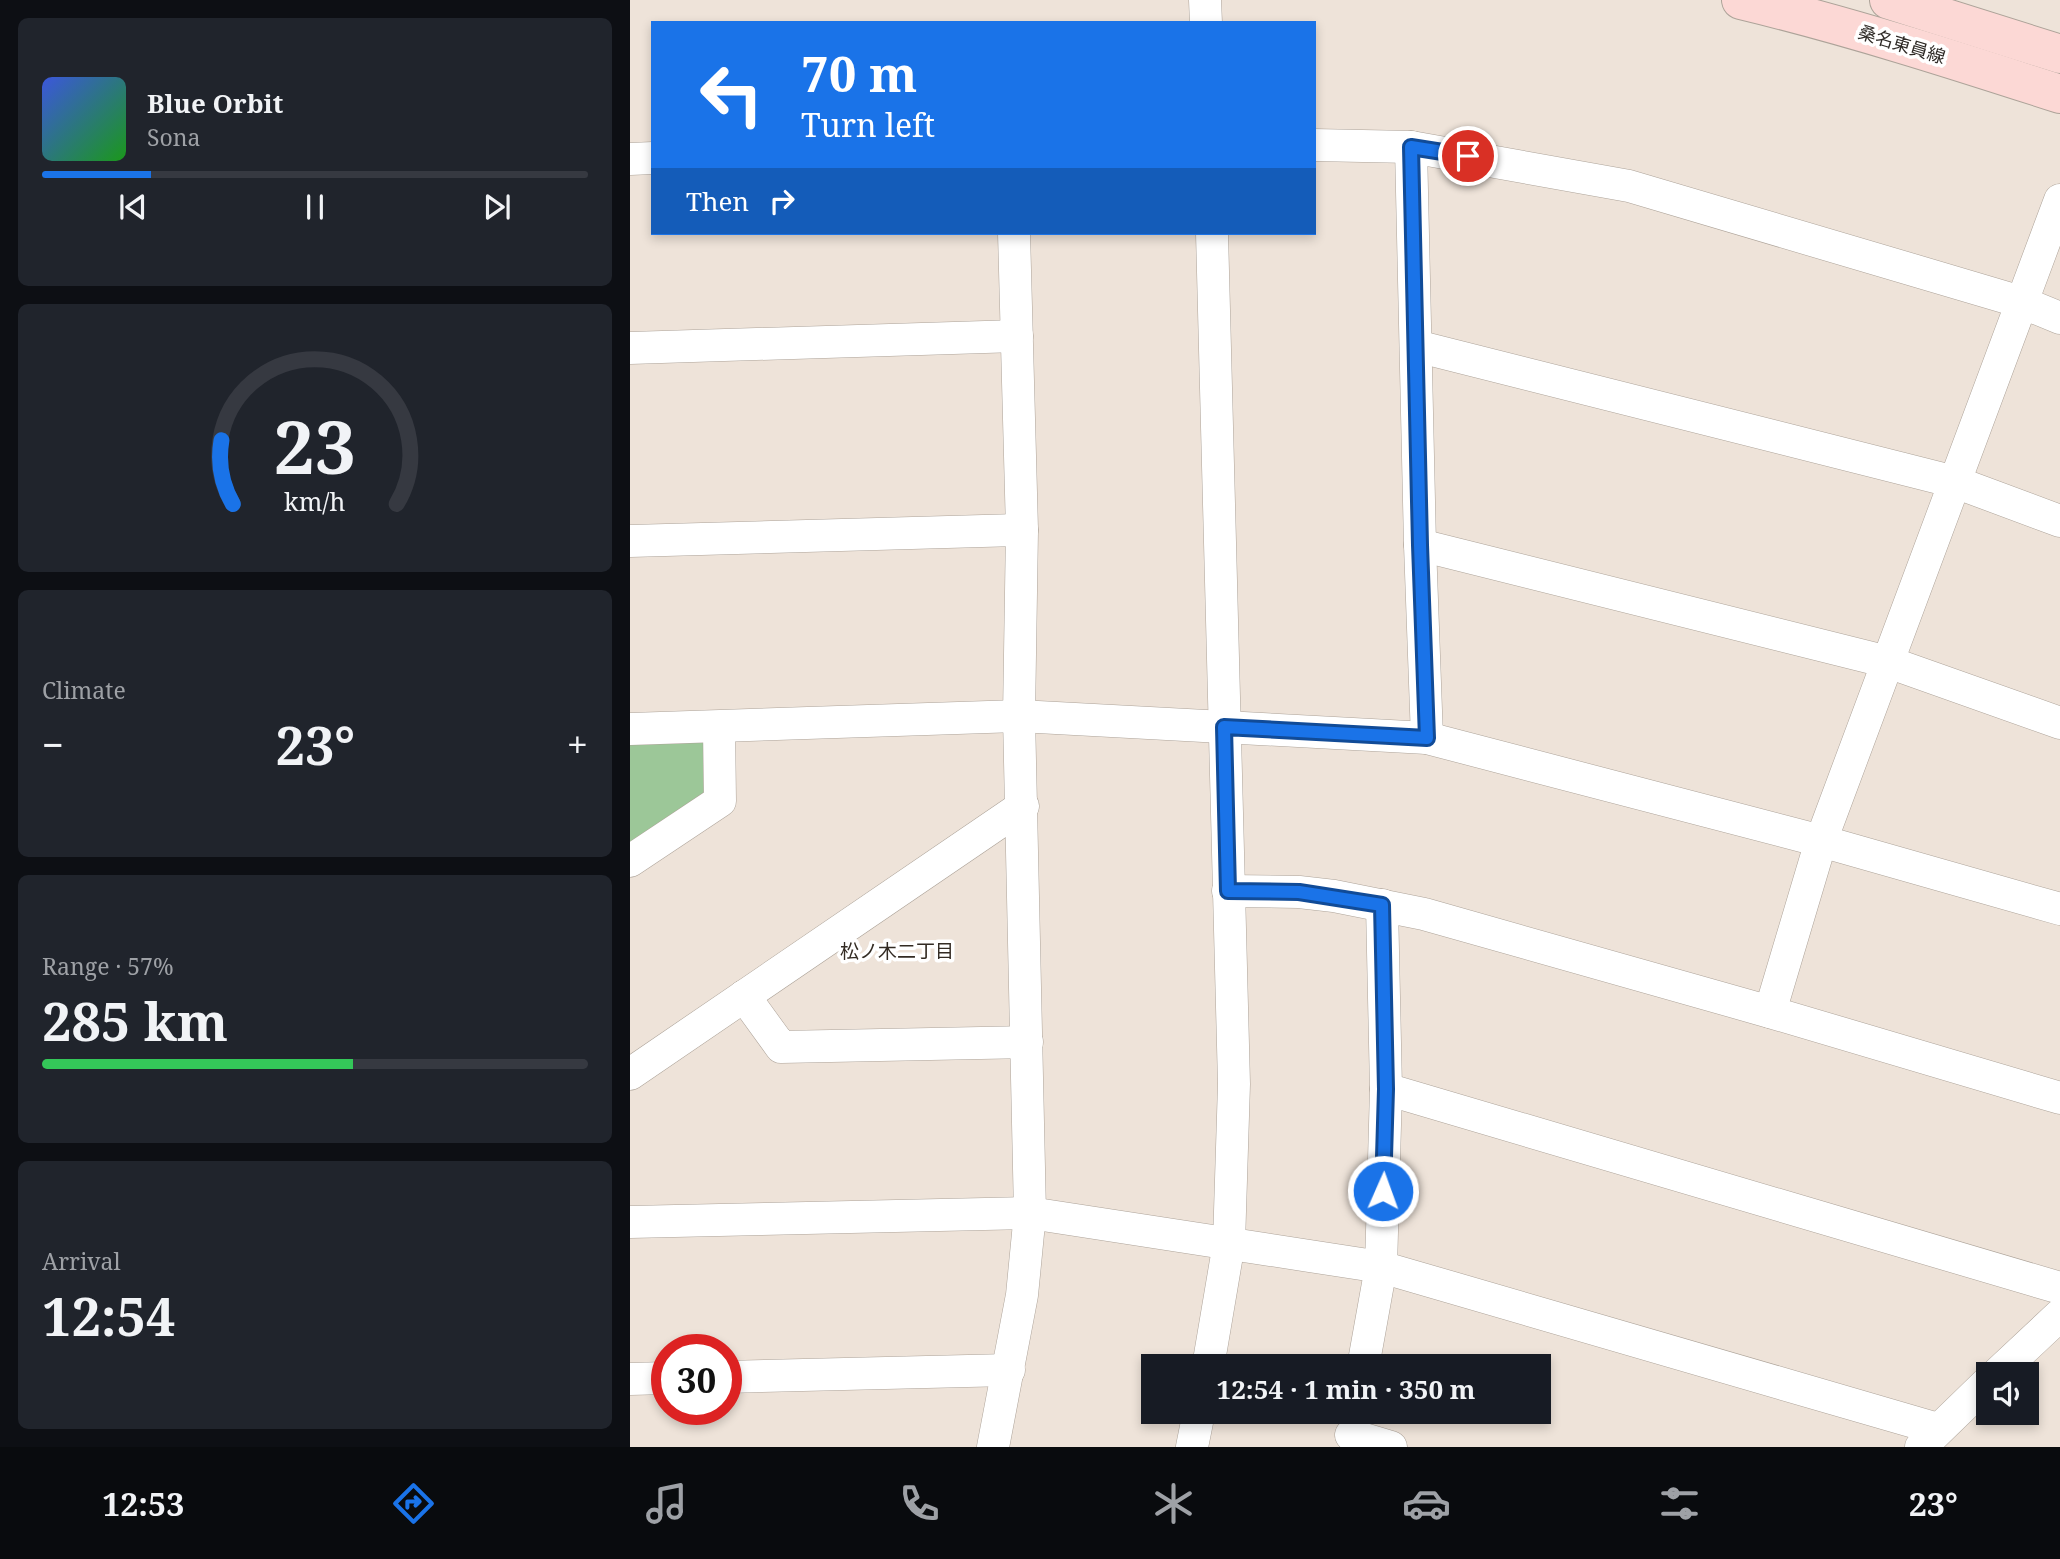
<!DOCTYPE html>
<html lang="en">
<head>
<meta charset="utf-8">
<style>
  body { margin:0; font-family:"Noto Serif","Noto Sans JP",serif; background:#20242c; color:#f1f3f6; height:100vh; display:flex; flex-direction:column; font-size:26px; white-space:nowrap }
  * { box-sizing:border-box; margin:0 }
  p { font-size:23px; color:#9ea1a6 }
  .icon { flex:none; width:38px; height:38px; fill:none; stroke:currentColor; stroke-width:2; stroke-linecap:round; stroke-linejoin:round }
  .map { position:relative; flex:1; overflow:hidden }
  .drawer { display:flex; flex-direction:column; gap:18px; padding:18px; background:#0d0f14; width:630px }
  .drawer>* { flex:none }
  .guide { position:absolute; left:21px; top:21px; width:665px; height:214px; border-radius:0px; box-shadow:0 4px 10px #0003; background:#1a73e8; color:#fff; overflow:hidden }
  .buttons { position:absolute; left:1346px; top:1362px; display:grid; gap:14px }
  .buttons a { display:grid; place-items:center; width:63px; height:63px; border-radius:0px; background:#171b24; box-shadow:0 4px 10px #0003; font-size:35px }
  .speed { position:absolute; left:21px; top:1334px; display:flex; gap:14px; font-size:35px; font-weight:700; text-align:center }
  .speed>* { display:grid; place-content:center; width:91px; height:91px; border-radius:50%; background:#171b24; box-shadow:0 4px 10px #0003; line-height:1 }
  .speed .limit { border:10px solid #d22; background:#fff; color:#111 }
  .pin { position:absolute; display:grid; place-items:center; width:60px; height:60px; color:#fff; margin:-30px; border:4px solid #fff; border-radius:50%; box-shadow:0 2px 7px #0007 }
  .me { position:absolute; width:77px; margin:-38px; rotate:2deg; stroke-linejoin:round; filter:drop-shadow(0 0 5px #0008) }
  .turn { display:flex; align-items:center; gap:24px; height:147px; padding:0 35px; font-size:32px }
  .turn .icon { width:91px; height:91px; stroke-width:2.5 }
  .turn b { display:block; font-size:49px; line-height:60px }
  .then { display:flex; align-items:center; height:66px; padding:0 35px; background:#0003; gap:14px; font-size:26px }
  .big { font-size:52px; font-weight:700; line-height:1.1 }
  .drawer .card { flex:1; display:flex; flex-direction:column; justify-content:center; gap:10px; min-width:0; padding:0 24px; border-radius:10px; background:#20242c }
  .drawer .dial { align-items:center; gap:0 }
  .dial svg { height:182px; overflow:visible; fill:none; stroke:#363941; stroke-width:7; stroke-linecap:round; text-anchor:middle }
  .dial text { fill:#f1f3f6; stroke:none }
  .song { display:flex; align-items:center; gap:21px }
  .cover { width:84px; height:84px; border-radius:10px; background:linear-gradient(135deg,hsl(230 70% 55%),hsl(120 70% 35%)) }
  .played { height:7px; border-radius:4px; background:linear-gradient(90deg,#1a73e8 20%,#363941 20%) }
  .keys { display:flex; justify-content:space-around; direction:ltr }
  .heat { display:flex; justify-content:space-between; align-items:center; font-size:38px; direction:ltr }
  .charge { height:10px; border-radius:5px; background:linear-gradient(90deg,#34c759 57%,#363941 0) }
  .trip { position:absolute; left:511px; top:1354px; width:410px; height:70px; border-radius:0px; background:#171b24; box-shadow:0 4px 10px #0003; font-weight:700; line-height:70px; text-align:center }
  .menu { display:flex; height:112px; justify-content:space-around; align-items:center; background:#090b0e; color:#9ea1a6 }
  .menu .icon { width:49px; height:49px }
  .menu .selected { color:#1a73e8 }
  .menu b { font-size:32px; color:#f1f3f6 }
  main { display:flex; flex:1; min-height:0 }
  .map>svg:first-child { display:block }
  .green { fill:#9cc798 }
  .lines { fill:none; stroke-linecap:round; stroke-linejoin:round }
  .minor-casing { stroke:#ada399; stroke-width:33 }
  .secondary-casing { stroke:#ada399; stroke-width:40 }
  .minor { stroke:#fff; stroke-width:32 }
  .secondary { stroke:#fcd8d5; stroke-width:38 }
  .route-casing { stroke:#114b97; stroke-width:18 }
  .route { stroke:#1a73e8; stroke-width:12 }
  .labels { text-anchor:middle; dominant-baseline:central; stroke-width:7; stroke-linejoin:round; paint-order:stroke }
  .street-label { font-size:18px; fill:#2e2a26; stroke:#fff }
  .neighbourhood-label { font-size:19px; fill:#332b23; stroke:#fff }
</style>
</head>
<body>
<main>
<section class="drawer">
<div class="card">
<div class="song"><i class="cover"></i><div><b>Blue Orbit</b><p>Sona</p></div></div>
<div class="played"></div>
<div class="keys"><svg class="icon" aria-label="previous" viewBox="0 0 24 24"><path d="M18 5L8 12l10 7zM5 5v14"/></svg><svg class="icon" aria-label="pause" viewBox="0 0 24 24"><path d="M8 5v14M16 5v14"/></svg><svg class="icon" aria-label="next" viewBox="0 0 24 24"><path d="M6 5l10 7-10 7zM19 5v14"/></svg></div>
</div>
<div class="card dial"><svg viewBox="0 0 100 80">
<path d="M14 69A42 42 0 1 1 86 69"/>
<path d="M14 69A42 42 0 0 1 9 41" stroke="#1a73e8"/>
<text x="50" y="56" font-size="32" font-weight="700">23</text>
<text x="50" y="72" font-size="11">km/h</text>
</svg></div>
<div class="card"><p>Climate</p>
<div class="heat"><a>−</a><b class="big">23°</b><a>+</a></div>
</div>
<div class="card"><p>Range · 57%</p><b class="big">285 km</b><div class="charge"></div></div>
<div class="card"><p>Arrival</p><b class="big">12:54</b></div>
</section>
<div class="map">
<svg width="1430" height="1447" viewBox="0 0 1430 1447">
  <rect width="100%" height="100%" fill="#eee3d9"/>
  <path class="green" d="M70,738L77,747L80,783L72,798L0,846V740Z"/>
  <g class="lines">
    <defs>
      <g id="minor">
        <path d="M575,0L576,23"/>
        <path d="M684,145L781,147L999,186L1391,302L1430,318"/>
        <path d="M781,147L790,545L797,738"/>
        <path d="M0,159L23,158"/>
        <path d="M786,346L1325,482L1430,521"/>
        <path d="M0,348L387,336"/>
        <path d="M0,541L392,530"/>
        <path d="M790,545L1258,662L1430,723"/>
        <path d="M0,729L389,716L797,738L1191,841L1430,909"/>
        <path d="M0,861L90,801L89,727"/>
        <path d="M598,891L669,892L704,896L794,914L1140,1012L1430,1098"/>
        <path d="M114,996L151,1047L397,1042"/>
        <path d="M1140,1012L1191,841L1430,200"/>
        <path d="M0,1074L393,806"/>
        <path d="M756,1089L1430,1288"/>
        <path d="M0,1222L400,1213L751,1267L1308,1429"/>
        <path d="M578,1367L599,1243L604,1084L582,233"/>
        <path d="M733,1367L751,1267L756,1089L752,905"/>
        <path d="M1367,1374L1430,1315"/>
        <path d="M96,1377L379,1370"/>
        <path d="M0,1379L37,1378"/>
        <path d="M721,1435L761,1447"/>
        <path d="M363,1447L392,1295L400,1213L389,716L392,530L384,233"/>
        <path d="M562,1447L569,1412"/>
        <path d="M1291,1447L1358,1382"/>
      </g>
      <g id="secondary">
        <path d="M1111,0C1219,26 1325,60 1430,94"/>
        <path d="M1259,0L1430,54"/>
      </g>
    </defs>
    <use href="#minor" class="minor-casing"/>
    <use href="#secondary" class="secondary-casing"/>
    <use href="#minor" class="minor"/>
    <use href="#secondary" class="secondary"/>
  </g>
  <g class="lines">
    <defs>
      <path id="route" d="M753,1191L756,1089L752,905L669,892L598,891L594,727L797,738L790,545L781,147L838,156"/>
    </defs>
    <use href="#route" class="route-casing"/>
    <use href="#route" class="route"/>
  </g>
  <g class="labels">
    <g class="street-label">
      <text transform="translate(1272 44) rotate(17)">桑名東員線</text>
    </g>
    <g class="neighbourhood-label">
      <text x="267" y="951">松ノ木二丁目</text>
    </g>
  </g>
</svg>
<div class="buttons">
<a><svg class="icon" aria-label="sound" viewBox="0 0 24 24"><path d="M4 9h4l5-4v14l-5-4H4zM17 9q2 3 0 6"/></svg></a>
</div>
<div class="speed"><div class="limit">30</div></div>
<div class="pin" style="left:838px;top:156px;background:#d93025"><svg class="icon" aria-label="arrive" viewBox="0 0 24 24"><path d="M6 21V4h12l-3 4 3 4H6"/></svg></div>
<svg class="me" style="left:753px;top:1191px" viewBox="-20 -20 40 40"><circle r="17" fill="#1a73e8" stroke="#fff" stroke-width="3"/><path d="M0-11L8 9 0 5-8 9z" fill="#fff"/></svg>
<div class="trip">12:54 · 1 min · 350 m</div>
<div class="guide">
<div class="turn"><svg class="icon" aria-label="left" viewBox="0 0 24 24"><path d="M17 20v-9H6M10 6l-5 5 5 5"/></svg><div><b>70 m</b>Turn left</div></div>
<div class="then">Then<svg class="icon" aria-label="right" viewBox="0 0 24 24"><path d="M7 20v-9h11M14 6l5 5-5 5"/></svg></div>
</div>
</div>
</main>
<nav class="menu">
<b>12:53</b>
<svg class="icon selected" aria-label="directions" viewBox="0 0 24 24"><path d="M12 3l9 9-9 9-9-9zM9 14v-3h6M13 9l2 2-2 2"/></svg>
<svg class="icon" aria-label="music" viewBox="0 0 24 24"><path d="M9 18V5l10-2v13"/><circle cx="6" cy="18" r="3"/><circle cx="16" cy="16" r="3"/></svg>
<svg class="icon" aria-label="phone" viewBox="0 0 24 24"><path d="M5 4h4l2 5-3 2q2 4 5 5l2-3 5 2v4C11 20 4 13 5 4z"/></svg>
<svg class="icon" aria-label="climate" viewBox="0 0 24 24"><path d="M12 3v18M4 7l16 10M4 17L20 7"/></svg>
<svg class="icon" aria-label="car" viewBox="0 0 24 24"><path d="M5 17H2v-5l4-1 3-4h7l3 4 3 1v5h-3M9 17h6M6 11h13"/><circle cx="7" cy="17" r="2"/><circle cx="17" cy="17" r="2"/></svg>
<svg class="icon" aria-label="filters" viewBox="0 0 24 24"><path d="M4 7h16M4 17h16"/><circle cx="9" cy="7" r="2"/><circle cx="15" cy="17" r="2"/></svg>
<b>23°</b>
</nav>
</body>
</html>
